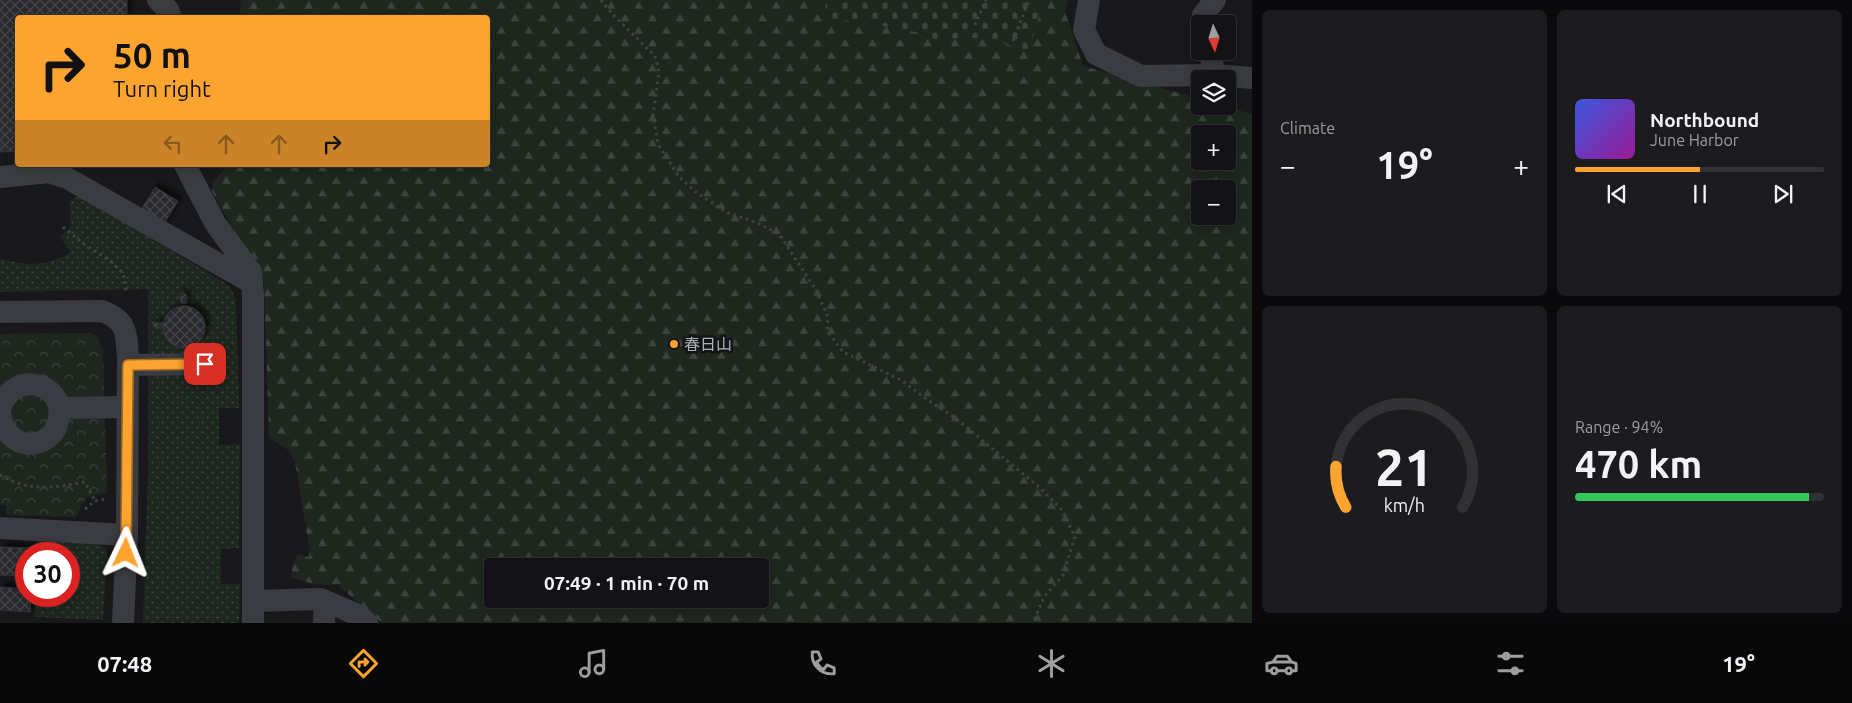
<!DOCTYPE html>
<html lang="en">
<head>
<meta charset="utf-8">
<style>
  body { margin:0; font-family:Ubuntu,"Noto Sans JP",sans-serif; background:#1c1c1e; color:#f1f3f6; height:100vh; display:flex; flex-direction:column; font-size:19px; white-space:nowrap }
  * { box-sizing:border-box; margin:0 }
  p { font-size:16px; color:#9d9ea0 }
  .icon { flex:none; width:28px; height:28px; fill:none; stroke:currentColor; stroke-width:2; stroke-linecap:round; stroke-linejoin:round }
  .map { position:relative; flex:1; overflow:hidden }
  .side { display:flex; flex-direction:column; gap:10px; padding:10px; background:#0a0a0c; width:600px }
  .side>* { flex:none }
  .banner { position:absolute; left:15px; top:15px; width:475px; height:152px; border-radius:5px; box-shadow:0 2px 12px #0003,0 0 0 1px #323234; background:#fda430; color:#111; overflow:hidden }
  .needle { width:32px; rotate:176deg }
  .tools { position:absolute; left:1191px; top:15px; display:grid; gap:10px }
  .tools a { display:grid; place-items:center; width:45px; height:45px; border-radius:5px; background:#131315; box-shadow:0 2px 12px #0003,0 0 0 1px #323234; font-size:25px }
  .speed { position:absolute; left:15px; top:542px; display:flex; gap:10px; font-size:25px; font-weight:700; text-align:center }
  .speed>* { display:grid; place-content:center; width:65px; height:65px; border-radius:50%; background:#131315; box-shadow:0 2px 12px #0003,0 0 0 1px #323234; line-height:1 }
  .speed .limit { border:8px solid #d22; background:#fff; color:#111 }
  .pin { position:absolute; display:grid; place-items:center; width:42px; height:42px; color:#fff; margin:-21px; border-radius:10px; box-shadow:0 2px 8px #0006 }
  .me { position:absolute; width:55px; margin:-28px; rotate:2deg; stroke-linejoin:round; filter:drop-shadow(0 0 4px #0008) }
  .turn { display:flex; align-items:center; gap:18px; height:105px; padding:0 15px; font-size:22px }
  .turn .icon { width:65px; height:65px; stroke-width:2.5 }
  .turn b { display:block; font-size:35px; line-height:42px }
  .lanes { display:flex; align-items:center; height:48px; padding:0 15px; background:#0003; justify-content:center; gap:25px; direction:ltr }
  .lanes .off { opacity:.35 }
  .big { font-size:38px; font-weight:700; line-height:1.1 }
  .side .card { flex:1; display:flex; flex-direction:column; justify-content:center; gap:8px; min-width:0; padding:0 18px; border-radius:8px; background:#1c1c1e }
  .side .dial { align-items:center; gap:0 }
  .dial svg { height:130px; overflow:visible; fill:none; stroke:#323234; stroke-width:7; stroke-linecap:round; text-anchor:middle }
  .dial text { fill:#f1f3f6; stroke:none }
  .song { display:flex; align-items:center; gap:15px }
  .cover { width:60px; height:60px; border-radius:8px; background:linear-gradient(135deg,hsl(230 70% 55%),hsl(300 70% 35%)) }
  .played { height:5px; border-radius:2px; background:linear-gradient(90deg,#fda430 50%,#323234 50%) }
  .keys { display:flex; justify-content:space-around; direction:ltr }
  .heat { display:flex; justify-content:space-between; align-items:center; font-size:28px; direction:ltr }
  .charge { height:8px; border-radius:4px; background:linear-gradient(90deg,#34c759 94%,#323234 0) }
  .side .tiles { flex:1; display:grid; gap:10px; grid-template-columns:repeat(2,1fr) }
  .trip { position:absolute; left:484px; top:558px; width:285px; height:50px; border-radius:5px; background:#131315; box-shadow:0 2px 12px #0003,0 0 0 1px #323234; font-weight:700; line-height:50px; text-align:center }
  .menu { display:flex; height:80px; justify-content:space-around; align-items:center; background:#080808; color:#9d9ea0 }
  .menu .icon { width:35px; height:35px }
  .menu .selected { color:#fda430 }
  .menu b { font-size:22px; color:#f1f3f6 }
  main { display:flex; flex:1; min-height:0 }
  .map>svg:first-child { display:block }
  .grass { fill:url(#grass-dots) }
  .forest { fill:url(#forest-firs); fill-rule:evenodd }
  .cemetery { fill:url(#cemetery-stones) }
  .park { fill:url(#park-crowns) }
  .building { fill:url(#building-cross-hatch); stroke:#333438; filter:url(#shadow) }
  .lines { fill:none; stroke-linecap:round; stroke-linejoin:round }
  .path { stroke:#404348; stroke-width:3; stroke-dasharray:2.5 4; stroke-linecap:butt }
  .minor { stroke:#3a3c41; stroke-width:22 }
  .route-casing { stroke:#a46b1f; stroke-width:12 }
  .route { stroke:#fda430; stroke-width:9 }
  .poi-dot { fill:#fda430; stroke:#141417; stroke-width:2 }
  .labels { text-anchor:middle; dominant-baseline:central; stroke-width:5; stroke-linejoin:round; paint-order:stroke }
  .poi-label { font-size:16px; fill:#abb2bc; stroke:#141417; text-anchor:start }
</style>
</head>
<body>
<main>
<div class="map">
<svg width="1252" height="623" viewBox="0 0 1252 623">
  <defs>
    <pattern id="grass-dots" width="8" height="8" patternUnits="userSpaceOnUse" patternTransform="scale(1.25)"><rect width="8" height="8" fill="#1f271f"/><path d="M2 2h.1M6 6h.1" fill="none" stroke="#3d443e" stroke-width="1.8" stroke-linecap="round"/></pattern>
    <pattern id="forest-firs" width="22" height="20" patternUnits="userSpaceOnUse" patternTransform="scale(1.25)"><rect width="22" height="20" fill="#1f271f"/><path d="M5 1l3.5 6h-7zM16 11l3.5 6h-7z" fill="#3d443e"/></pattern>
    <pattern id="cemetery-stones" width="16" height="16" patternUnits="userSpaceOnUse" patternTransform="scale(1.25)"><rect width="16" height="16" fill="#1f271f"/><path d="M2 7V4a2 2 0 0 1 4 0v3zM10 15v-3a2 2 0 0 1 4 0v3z" fill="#3d443e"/></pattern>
    <pattern id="park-crowns" width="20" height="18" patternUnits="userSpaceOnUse" patternTransform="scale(1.25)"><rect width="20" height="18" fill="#1f271f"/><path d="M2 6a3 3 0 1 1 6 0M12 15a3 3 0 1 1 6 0" fill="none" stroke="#3d443e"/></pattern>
    <pattern id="building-cross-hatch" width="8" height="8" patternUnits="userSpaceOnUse" patternTransform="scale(1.25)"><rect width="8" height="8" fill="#292a2d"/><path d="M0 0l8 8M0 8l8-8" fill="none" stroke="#45464a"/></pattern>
    <filter id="shadow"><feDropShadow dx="4.5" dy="-4.5" stdDeviation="2.5" flood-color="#0009"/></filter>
  </defs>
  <rect width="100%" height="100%" fill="#19191c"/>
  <g class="grass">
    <path d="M75,197H80L87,200L230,286L236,300L239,408H219V445L240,444L239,548L221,549V584H240L239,623H143L148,477V289L0,292V258C25,267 49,266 71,252L60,237L70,228V202Z"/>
    <path d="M37,538L98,541L107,551L103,620L34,617L35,596H69V554H36Z"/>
  </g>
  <path class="forest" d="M241,0H828L825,6L829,24L847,20L923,33L935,39L984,38L1028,50L1044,0H1068L1065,11L1083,66L1200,99V106H1224L1252,114V623H382L338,585L314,584L291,578L293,563L298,554L309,557V547L295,462L288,450L269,438L264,282L257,264L244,247L212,192L213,181L229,165H488V18L239,17ZM1200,134H1228V161H1200ZM1200,189H1228V216H1200ZM492,566H760V599H492Z"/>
  <path class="cemetery" d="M828,0H1044L1029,51L985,38L935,39L923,33L847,20L829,24L825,6Z"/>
  <path class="park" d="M91,333L97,337L103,350L107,493C84,497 86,496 76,517L6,515V505H0V334Z"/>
  <g class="building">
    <path d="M0,0H127V18H18V151L0,152Z"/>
    <path d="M155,187L178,201L158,234L135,220Z"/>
    <path d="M180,294H186V303H181Z"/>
    <circle cx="184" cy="327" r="21"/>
    <rect x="154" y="323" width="8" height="5"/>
    <path d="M0,547L35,548V554H26V576L0,575Z"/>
    <path d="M0,587L26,589V596H31L30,612L0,610Z"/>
  </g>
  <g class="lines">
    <g class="path">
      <path d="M601,0L614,16L655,56L659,72L653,115L658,144L680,178L697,193L726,212L757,223L779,234L814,287L827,314L828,332L843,352L901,380L929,401L954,417L1039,487L1062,510L1075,537L1063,575L1044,597L1033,623"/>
      <path d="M975,25L986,0"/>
      <path d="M1013,41L1029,0"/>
      <path d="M63,227L81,242L109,260L122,272L125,279L126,294"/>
      <path d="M0,475C28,492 55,488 85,482L95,501"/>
      <path d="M85,509L95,501L105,499"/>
    </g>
    <g class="minor">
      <path d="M158,0L168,10L171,18"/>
      <path d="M1089,0L1084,30L1096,54L1141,76L1214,75L1252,78"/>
      <path d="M1205,24L1203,15L1215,0"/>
      <path d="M1210,51L1214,75"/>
      <path d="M185,165L215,223L251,272L253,296V623"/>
      <path d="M0,177L49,172L67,178L252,283"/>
      <path d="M0,312L102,311C128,321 126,333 128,358L127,535L123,623"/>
      <path d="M128,365L205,364"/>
      <path d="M60,408L127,407"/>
      <path d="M0,409C15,365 72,386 57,425C55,432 49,438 42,441C20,451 0,432 0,411"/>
      <path d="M0,528L127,535"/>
      <path d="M254,601L321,599L358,615L367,623"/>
      <path d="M324,623L325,601"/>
    </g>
  </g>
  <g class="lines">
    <defs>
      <path id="route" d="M126,553L128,365L205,364"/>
    </defs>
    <use href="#route" class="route-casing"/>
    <use href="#route" class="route"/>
  </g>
  <circle class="poi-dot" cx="674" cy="344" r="5"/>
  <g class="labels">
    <g class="poi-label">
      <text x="684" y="344">春日山</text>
    </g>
  </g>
</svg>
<div class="tools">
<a><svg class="needle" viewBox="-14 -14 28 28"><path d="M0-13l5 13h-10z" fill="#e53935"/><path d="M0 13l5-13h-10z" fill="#9d9ea0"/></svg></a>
<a><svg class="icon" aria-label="layers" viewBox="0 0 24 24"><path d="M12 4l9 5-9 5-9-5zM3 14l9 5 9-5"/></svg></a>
<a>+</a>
<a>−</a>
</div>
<div class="speed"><div class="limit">30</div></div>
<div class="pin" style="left:205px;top:364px;background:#d93025"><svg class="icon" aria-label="arrive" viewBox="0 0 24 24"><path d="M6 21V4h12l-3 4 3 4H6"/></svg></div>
<svg class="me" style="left:126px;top:553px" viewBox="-20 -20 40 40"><path d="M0-17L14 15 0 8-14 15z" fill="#fda430" stroke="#fff" stroke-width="4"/></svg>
<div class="trip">07:49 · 1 min · 70 m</div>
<div class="banner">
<div class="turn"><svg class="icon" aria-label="right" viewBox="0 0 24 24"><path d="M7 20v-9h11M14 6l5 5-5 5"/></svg><div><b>50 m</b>Turn right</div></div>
<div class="lanes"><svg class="icon off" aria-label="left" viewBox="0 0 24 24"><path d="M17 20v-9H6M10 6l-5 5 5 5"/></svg><svg class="icon off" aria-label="ahead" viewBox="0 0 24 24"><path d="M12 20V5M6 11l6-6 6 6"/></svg><svg class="icon off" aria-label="ahead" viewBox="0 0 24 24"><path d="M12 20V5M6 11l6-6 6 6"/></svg><svg class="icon" aria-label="right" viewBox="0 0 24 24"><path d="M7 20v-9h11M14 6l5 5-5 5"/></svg></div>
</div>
</div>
<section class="side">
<div class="tiles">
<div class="card"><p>Climate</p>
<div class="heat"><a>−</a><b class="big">19°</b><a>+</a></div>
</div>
<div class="card">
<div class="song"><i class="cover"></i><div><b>Northbound</b><p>June Harbor</p></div></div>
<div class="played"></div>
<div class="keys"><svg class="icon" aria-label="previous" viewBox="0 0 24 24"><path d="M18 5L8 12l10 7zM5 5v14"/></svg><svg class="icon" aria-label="pause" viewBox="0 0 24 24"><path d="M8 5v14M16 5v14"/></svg><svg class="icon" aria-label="next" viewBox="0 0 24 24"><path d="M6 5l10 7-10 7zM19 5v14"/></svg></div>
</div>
<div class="card dial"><svg viewBox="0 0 100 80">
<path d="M14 69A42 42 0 1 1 86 69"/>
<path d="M14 69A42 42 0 0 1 8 44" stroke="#fda430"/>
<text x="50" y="56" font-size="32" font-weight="700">21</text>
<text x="50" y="72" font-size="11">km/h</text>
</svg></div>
<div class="card"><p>Range · 94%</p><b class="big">470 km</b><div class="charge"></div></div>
</div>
</section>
</main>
<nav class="menu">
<b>07:48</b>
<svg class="icon selected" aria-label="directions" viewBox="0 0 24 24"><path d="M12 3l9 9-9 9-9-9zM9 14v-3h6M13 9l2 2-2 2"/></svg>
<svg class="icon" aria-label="music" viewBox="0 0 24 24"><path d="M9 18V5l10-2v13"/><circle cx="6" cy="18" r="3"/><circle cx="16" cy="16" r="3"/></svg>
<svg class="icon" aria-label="phone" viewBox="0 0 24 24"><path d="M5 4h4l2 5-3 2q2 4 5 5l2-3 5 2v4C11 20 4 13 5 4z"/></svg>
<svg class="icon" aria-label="climate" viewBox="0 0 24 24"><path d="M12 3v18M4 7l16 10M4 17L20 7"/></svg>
<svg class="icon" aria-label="car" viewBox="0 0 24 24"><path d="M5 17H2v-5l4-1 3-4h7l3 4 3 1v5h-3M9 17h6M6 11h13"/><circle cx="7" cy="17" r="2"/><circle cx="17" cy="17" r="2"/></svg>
<svg class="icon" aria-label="filters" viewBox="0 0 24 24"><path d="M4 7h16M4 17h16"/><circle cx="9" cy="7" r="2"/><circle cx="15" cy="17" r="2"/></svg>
<b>19°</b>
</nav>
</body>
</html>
